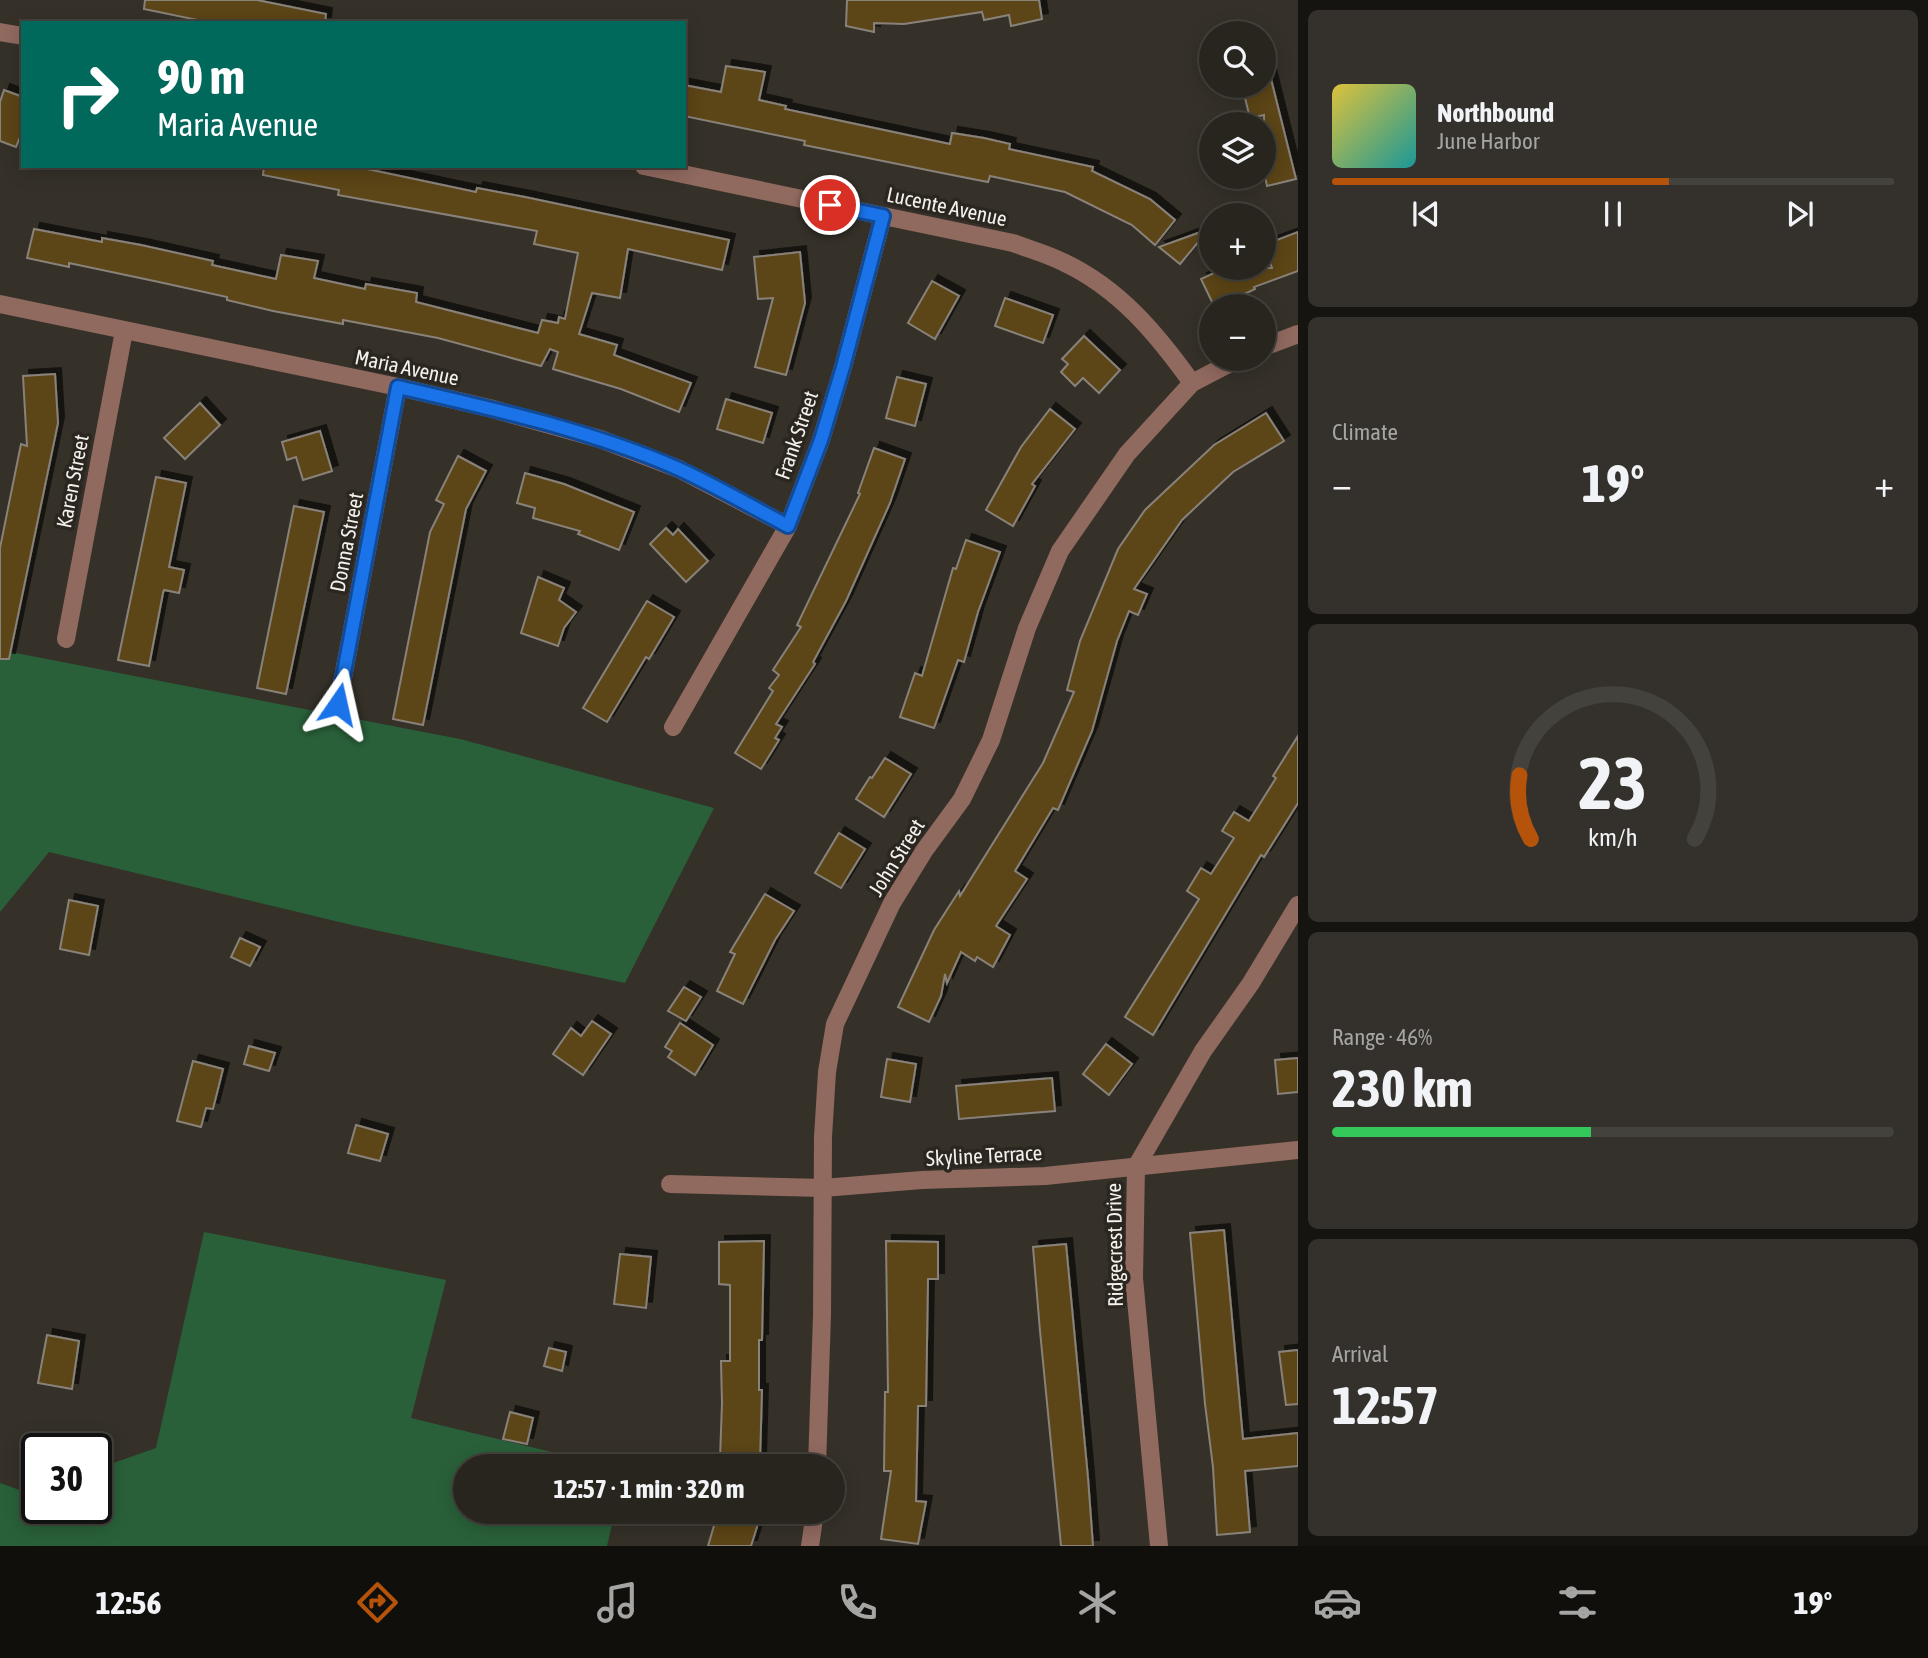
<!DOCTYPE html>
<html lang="en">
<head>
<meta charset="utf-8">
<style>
  body { margin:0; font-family:"Asap Condensed",sans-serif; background:#34312c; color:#f1f3f6; height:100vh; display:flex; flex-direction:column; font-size:26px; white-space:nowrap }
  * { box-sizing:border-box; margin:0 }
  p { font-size:23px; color:#a5a5a4 }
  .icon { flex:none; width:38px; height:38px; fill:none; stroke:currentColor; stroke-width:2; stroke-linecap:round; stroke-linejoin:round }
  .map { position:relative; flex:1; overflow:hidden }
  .sheet { display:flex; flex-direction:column; gap:10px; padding:10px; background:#161411; width:630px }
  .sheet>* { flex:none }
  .hud { position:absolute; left:21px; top:21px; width:665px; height:147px; border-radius:0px; box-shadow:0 4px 18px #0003,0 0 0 2px #44423d; background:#00695c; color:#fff; overflow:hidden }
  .controls { position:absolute; left:1199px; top:21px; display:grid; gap:14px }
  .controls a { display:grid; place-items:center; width:77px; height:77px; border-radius:50%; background:#28251f; box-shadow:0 4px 18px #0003,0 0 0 2px #44423d; font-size:35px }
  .speed { position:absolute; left:21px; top:1433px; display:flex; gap:14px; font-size:35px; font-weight:700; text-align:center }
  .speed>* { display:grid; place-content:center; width:91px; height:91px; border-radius:50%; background:#28251f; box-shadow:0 4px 18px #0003,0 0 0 2px #44423d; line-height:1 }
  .speed .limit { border:4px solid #111; border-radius:10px; background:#fff; color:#111 }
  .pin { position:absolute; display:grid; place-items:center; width:60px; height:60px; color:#fff; margin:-30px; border:4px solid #fff; border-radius:50%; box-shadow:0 2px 7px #0007 }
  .me { position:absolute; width:77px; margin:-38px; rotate:11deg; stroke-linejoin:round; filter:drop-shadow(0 0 5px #0008) }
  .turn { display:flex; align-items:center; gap:24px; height:147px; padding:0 21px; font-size:32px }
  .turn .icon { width:91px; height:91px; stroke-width:2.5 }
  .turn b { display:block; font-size:49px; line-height:60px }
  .big { font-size:52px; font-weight:700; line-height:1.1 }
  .sheet .tile { flex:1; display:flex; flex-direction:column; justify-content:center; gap:10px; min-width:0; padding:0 24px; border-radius:10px; background:#34312c }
  .sheet .dial { align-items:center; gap:0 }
  .dial svg { height:182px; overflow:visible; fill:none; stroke:#44423d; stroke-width:7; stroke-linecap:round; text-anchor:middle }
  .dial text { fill:#f1f3f6; stroke:none }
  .song { display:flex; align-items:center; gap:21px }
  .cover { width:84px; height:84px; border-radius:10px; background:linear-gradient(135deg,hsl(50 70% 55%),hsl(180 70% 35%)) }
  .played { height:7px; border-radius:4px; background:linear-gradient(90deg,#b45309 60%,#44423d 60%) }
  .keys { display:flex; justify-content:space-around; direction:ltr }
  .heat { display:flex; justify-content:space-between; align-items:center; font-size:38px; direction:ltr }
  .charge { height:10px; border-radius:5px; background:linear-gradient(90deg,#34c759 46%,#44423d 0) }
  .trip { position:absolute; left:453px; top:1454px; width:392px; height:70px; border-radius:35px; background:#28251f; box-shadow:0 4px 18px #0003,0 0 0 2px #44423d; font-weight:700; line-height:70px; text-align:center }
  .menu { display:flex; height:112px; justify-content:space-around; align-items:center; background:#100f0c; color:#a5a5a4 }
  .menu .icon { width:49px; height:49px }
  .menu .on { color:#b45309 }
  .menu b { font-size:32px; color:#f1f3f6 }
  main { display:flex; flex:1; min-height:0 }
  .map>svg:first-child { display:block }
  .green { fill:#296039 }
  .building { fill:#5c4417; stroke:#88827a; stroke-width:2; filter:url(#shadow) }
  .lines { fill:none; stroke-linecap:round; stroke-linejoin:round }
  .minor { stroke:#90695f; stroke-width:18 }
  .route-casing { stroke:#114b97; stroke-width:18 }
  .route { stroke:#1a73e8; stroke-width:12 }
  .labels { text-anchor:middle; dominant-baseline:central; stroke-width:7; stroke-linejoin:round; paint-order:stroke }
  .street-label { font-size:21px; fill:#f4f1ec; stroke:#2b2720 }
</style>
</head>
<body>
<main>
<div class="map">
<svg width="1298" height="1546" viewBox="0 0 1298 1546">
  <defs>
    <filter id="shadow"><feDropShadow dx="6" dy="-6" stdDeviation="0" flood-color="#0009"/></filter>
  </defs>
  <rect width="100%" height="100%" fill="#353129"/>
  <g class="green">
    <path d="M0,650L460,739L714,808L625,983L356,926L49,852L0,912Z"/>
    <path d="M204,1232L446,1280L411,1418L610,1466H466V1512H615L607,1546H0V1483L28,1493L37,1490V1508H96V1469L156,1448Z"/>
  </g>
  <g class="building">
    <path d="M145,0H257L326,14L325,23H212L144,9Z"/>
    <path d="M847,0H1039L1042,19L1011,26L1009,15L984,20L982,12L904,24L874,23V32L846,26Z"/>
    <path d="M726,66L765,72L759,100L786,106L785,109L950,144L952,133L984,138L1010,144L1009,149L1093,167L1092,171L1150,199L1175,220L1155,245L1132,225L1065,192L990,176L988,182L942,173L804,145L805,141L684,116V85L721,92Z"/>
    <path d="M1270,75L1296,179L1267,186L1264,172V115L1250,118L1242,86H1264V76Z"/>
    <path d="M4,90L23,97V130L16,147L0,141V102Z"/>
    <path d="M264,166H353L476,192L477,188L525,197L729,240L722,270L628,249L620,298L592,293L579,334L617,345L614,355L691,383L679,412L621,389L553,369L558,352L550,349L541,366L438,338L343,320V324L273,311L227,300V297L159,282L69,263V267L27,258L34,229L102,242V238L141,245L213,261L212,265L276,279L281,255L318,261L314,278L365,289L366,284L417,293L416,302L538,333L542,320L558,323L559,317L565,319L578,253L534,244L537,231L338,195L339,190L263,175Z"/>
    <path d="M1209,229L1180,264L1159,247Z"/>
    <path d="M1298,232V271L1254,287L1255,289L1219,306H1214L1201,279L1225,268H1272L1264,245Z"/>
    <path d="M800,252L805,303L786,375L755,367L773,298L758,299L754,257Z"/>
    <path d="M932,281L959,296L935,339L908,323Z"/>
    <path d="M1005,298L1053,315L1043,343L995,326Z"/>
    <path d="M1084,336L1120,370L1099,393L1083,378L1075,386L1061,372L1068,364L1062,359Z"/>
    <path d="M55,374L58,423L9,659H0V548L21,444L27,446L23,376Z"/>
    <path d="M897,377L926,384L915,426L886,418Z"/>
    <path d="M726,399L772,413L763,443L717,429Z"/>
    <path d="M200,403L220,425L185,459L164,438Z"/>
    <path d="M1050,409L1075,429L1032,484L1035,486L1013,526L986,510L1021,447Z"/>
    <path d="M1266,413L1284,441L1233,472L1182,520L1134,589L1147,594L1138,615L1129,611L1117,641L1092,731L1058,810L1053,808L1015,871L1027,879L996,926L1010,935L993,967L977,957L975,961L961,952L947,983L945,974L941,996L929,1022L898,1007L934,930L959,891L960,896L1043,763L1074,692L1067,690L1080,641L1118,549L1145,510L1214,445Z"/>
    <path d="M320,431L332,471L303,480L296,457L287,460L282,442Z"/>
    <path d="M874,448L905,459L890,503L846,601L813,662L815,664L776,724L782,727L775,738L779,740L761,769L735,753L773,691L769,688L779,675L773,670L801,627L797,625L860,494L858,493Z"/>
    <path d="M458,456L486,471L466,509L423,725L393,719L430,532L444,504L436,500Z"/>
    <path d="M525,473L564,484L634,512L619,550L578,534L580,531L533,518L535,508L517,503Z"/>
    <path d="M156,477L186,483L169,567L184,570L179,593L164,590L163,593L149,666L118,660Z"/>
    <path d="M294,506L324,512L286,694L257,688Z"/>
    <path d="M666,528L673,535L678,529L708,561L686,582L650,544Z"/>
    <path d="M966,540L1000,552L978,612L964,662L958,660L934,728L900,717L915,673L922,676L953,568L956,569Z"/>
    <path d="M538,577L564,588L559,600L576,612L564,628L558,646L521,633Z"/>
    <path d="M647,601L674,617L649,659L646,657L607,722L583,708Z"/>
    <path d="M1298,736V803L1264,857L1261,855L1153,1035L1125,1017L1199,899L1187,891L1201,868L1211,874L1234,838L1222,831L1234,812L1249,821L1276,778L1273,776Z"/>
    <path d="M885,758L911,774L884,817L856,799L870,777L872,778Z"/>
    <path d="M839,833L865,849L841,888L815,873Z"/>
    <path d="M765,894L794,911L775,940L743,1004L717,991L735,954L730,952Z"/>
    <path d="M69,900L98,906L89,955L60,949Z"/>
    <path d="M240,938L260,947L250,966L231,957Z"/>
    <path d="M684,987L701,997L686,1021L668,1011Z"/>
    <path d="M592,1021L611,1034L583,1075L553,1054L571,1028L581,1036Z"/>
    <path d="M680,1023L713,1045L695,1075L668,1057L672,1051L665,1047Z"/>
    <path d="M1106,1044L1132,1064L1109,1095L1083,1074Z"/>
    <path d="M249,1046L275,1053L269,1071L244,1064Z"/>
    <path d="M1298,1058V1092L1278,1094L1275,1060Z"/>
    <path d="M887,1059L916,1064L910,1102L881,1097Z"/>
    <path d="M193,1061L223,1069L213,1109L206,1108L201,1127L177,1121Z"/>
    <path d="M1052,1078L1055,1111L959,1119L956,1086Z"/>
    <path d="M356,1125L388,1134L380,1161L348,1153Z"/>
    <path d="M1224,1230L1243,1439L1298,1433V1466L1245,1471L1250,1532L1217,1535L1213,1467L1205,1404L1190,1233Z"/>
    <path d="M764,1241L762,1340H759V1390H762L760,1461L720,1459L722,1403L721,1361H730V1285L719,1284V1242Z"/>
    <path d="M886,1241L938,1242V1279H928L926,1406H918L916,1501L926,1502L918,1544L881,1539L891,1471H884L885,1392H888Z"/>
    <path d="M1066,1244L1088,1478L1093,1546H1061L1040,1331L1033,1247Z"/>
    <path d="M620,1254L651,1257L646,1308L614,1304Z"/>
    <path d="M47,1335L79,1341L72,1389L38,1383Z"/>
    <path d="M549,1348L566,1352L562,1371L544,1366Z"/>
    <path d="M1298,1350V1404L1286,1405L1279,1352Z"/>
    <path d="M510,1412L533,1418L527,1444L503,1439Z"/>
    <path d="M718,1512H759L757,1527L751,1546H708Z"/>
  </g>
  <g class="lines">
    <g class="minor">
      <path d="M0,32L23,36"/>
      <path d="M644,166L1013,243C1029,249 1047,254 1063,262C1119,288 1157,334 1192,383"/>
      <path d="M0,304L398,387L489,408L600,439L679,469L788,526"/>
      <path d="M1264,347L1298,334"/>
      <path d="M66,639L124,331"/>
      <path d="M338,704L398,387"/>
      <path d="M673,727L788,526L821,440L843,367L883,216"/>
      <path d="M670,1184L823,1188L922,1180L1045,1176L1298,1150"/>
      <path d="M817,1466L822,1315L823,1137L827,1072L835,1024L892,903L924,851L962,799L991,740L1027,628L1060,551L1127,454L1192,383L1238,359"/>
      <path d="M810,1546L815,1512"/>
      <path d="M1159,1546L1134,1278L1136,1167L1203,1051L1251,983L1298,905"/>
    </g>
  </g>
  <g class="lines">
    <defs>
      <path id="route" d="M338,704L398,387C493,409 590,430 679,469C716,486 752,507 788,526L821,440L843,367L883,216L830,205"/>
    </defs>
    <use href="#route" class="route-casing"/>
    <use href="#route" class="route"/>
  </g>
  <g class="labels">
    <g class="street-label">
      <text transform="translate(947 206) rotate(12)">Lucente Avenue</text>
      <text transform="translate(407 367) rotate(12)">Maria Avenue</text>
      <text transform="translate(796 435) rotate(-71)">Frank Street</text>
      <text transform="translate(72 481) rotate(-79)">Karen Street</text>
      <text transform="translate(346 542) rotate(-79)">Donna Street</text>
      <text transform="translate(896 857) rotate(-58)">John Street</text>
      <text transform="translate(984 1155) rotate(-3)">Skyline Terrace</text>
      <text transform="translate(1114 1245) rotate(-91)">Ridgecrest Drive</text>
    </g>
  </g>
</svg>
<div class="controls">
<a><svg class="icon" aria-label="search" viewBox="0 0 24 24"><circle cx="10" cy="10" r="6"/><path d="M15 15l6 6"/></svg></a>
<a><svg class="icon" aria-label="layers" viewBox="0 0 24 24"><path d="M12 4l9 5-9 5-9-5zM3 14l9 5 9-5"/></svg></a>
<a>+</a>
<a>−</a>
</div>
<div class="speed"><div class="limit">30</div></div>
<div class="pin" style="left:830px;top:205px;background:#d93025"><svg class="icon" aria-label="arrive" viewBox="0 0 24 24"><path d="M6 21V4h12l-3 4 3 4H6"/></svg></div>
<svg class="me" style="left:338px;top:704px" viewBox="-20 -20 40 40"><path d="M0-17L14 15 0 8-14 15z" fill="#1a73e8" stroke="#fff" stroke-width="4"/></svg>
<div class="trip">12:57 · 1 min · 320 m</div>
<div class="hud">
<div class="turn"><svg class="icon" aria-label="right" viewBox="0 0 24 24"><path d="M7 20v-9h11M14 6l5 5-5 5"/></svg><div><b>90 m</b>Maria Avenue</div></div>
</div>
</div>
<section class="sheet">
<div class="tile">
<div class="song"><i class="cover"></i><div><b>Northbound</b><p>June Harbor</p></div></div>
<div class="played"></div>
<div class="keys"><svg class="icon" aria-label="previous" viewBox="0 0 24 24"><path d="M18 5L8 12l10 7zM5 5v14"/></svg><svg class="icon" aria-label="pause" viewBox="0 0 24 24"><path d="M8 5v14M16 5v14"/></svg><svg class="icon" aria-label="next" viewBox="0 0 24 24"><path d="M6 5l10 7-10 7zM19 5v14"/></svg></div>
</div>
<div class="tile"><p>Climate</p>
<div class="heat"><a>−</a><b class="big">19°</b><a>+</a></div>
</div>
<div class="tile dial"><svg viewBox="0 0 100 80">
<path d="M14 69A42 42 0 1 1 86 69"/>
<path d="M14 69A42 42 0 0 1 9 41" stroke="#b45309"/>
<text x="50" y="56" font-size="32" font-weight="700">23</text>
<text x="50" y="72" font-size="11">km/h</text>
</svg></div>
<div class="tile"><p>Range · 46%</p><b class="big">230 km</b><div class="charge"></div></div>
<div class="tile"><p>Arrival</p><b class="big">12:57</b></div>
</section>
</main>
<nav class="menu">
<b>12:56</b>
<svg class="icon on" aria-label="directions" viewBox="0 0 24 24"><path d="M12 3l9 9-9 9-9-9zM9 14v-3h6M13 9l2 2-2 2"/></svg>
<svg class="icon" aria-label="music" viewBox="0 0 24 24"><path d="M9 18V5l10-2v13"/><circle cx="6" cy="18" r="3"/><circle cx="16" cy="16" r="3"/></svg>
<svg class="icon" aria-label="phone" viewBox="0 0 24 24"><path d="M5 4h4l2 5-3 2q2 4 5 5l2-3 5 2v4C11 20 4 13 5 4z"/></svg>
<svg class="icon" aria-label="climate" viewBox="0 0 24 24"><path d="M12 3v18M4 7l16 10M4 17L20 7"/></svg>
<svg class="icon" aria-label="car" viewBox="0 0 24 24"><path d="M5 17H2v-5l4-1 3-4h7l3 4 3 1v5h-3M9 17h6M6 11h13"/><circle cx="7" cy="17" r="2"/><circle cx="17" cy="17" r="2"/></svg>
<svg class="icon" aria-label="filters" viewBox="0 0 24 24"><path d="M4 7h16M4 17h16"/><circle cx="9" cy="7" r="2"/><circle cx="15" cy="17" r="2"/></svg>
<b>19°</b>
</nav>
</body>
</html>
